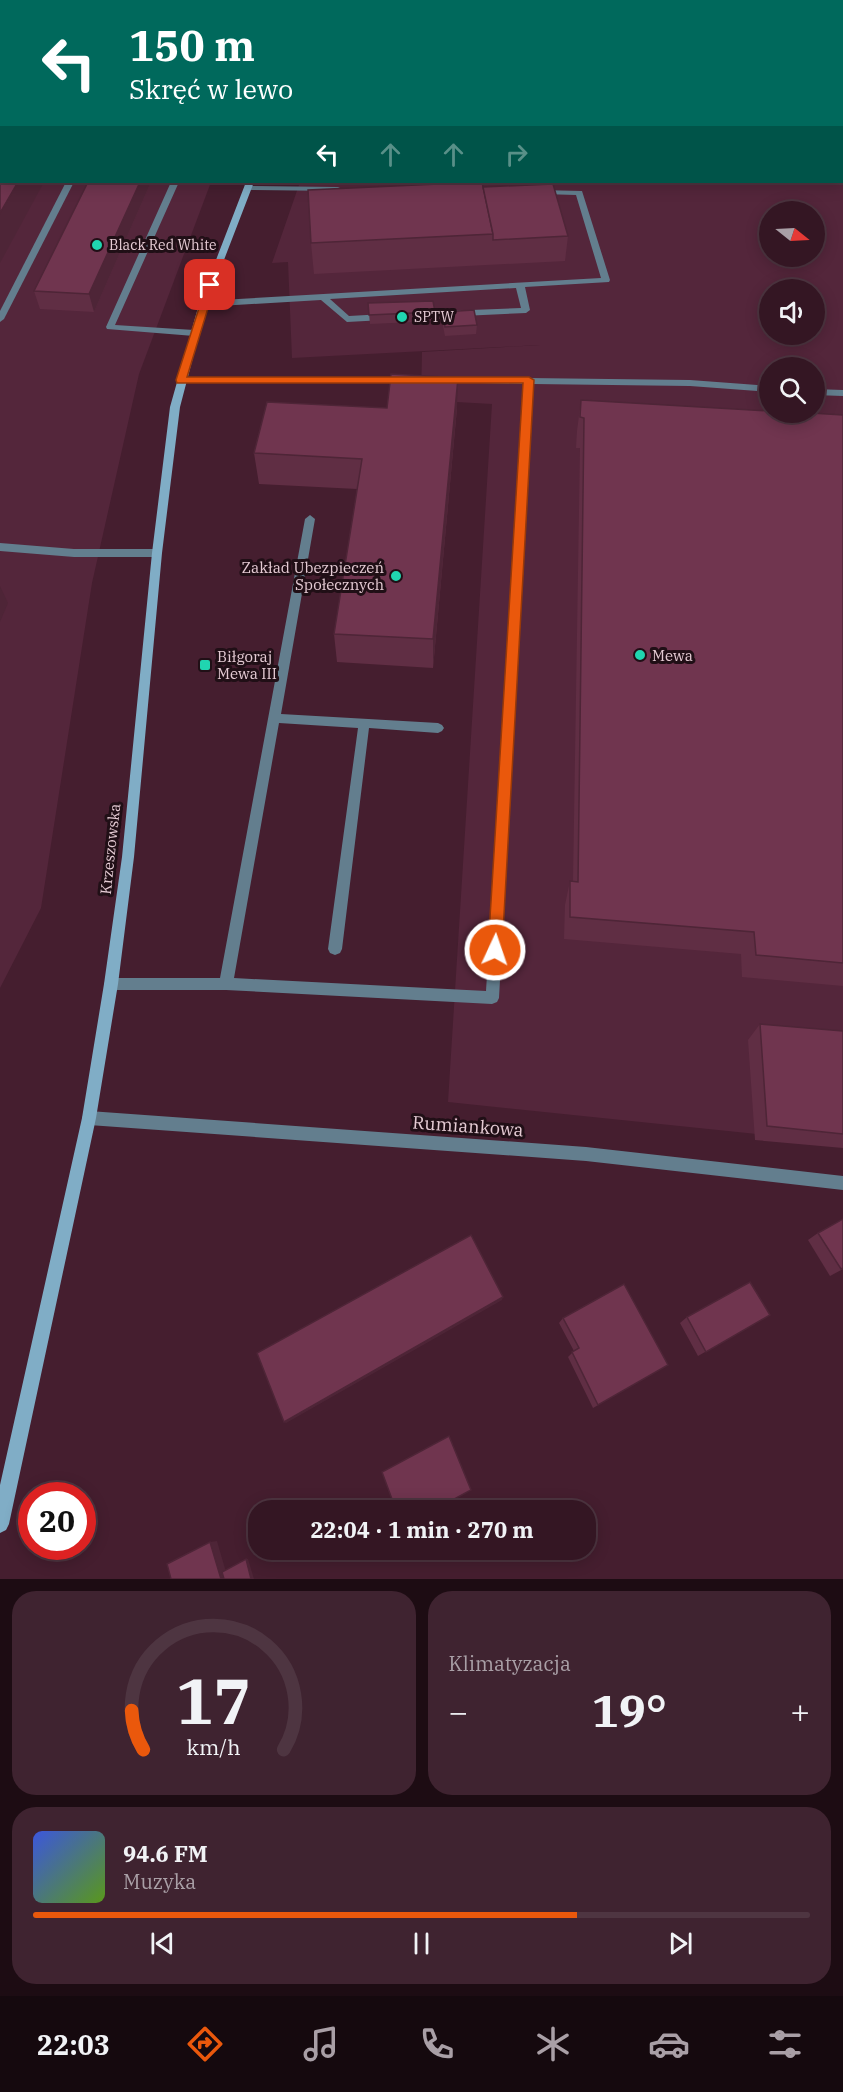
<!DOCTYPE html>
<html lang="pl">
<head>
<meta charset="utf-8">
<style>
  body { margin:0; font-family:"IBM Plex Serif",serif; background:#3f2330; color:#f1f3f6; height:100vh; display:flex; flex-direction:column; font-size:22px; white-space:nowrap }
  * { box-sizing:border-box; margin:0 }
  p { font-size:20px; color:#a99fa6 }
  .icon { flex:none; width:33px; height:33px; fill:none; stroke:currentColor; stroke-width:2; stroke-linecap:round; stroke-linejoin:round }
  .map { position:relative; height:1579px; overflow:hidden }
  .details { display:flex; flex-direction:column; gap:12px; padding:12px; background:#1d0c13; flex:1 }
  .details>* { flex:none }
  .guide { position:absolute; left:0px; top:0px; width:843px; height:183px; box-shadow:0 3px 15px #0003,0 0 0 2px #4e3541; background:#00695c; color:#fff; overflow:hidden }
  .needle { width:39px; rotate:108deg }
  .controls { position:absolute; left:759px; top:201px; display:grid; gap:12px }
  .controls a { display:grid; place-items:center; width:66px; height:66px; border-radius:50%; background:#341623; box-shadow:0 3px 15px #0003,0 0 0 2px #4e3541; font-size:30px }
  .speed { position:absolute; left:18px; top:1482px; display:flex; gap:12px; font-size:30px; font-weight:700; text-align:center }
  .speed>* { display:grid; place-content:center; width:78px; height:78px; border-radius:50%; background:#341623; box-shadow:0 3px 15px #0003,0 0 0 2px #4e3541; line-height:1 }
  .speed .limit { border:9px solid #d22; background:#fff; color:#111 }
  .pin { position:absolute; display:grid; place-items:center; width:51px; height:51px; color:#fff; margin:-26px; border-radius:12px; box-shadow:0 3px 9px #0006 }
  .me { position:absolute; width:66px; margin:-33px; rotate:3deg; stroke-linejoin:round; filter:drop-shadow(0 0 4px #0008) }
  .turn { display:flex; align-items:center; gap:21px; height:126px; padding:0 30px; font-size:27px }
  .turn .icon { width:78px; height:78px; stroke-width:2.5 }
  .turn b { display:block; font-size:42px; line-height:51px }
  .lanes { display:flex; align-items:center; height:57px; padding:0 30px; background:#0003; justify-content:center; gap:30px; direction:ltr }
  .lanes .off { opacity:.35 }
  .big { font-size:45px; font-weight:700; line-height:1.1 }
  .details .tile { flex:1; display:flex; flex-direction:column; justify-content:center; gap:9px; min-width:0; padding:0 21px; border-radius:24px; background:#3f2330 }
  .details .dial { align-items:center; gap:0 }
  .dial svg { height:156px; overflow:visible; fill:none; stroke:#4e3541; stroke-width:7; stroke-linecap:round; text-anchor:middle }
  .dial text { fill:#f1f3f6; stroke:none }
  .song { display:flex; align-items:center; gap:18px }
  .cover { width:72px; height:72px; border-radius:9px; background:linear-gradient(135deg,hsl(230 70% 55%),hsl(90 70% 35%)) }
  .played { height:6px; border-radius:3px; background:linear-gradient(90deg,#ea580c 70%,#4e3541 70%) }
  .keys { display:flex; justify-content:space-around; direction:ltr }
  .heat { display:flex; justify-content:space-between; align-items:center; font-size:33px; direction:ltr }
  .details .tiles { flex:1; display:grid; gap:12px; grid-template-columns:1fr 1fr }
  .tile:last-child { grid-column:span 2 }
  .trip { position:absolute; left:248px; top:1500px; width:348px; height:60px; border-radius:24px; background:#341623; box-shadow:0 3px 15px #0003,0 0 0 2px #4e3541; font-weight:700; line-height:60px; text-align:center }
  .dock { display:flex; height:96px; justify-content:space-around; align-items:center; background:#15090e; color:#a99fa6 }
  .dock .icon { width:42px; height:42px }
  .dock .current { color:#ea580c }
  .dock b { font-size:27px; color:#f1f3f6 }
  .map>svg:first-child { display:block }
  .built { fill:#54263b; fill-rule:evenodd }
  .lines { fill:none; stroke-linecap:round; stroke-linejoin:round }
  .lane { fill:#637e8e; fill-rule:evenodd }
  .street { fill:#637e8e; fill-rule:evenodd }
  .secondary { fill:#80adc6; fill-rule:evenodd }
  .wall { fill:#602e44 }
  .shaded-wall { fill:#4e2537 }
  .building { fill:#70354f; stroke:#4e2537; stroke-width:1.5 }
  .route { fill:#ea580c; stroke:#983908; stroke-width:1.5 }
  .poi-dot { fill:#20d5b0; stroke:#200f16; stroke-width:2 }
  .labels { text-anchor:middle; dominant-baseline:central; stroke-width:6; stroke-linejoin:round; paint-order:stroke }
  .far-poi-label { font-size:14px; fill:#e5cbd4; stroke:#200f16; text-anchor:start }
  .poi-label { font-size:15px; fill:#e5cbd4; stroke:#200f16; text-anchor:start }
  .street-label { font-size:15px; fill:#e5cbd4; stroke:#200f16 }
  .near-street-label { font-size:18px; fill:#e5cbd4; stroke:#200f16 }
</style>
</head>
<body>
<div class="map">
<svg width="843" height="1579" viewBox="0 0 843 1579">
  <rect width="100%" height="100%" fill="#451e2f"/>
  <g class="built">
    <path d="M0,0H282L2,2V182H211L139,374L92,583L41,908L0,988Z"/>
    <path d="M357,0H843V1143L448,1102L492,404L421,400L422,352L540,345L292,358L288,262L272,263L300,182H842V2ZM770,212H814V256H770ZM770,290H814V334H770ZM770,368H814V412H770Z"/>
  </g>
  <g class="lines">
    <g class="lane">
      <path d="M66,182H74L4,319L0,322V311Z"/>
      <path d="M171,182H179L115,325L194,330L198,333L194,336L107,329L106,327Z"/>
      <path d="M245,186L338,187L342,189L338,191L248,190H245Z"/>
      <path d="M539,190L582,191L610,280L609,282L525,287L530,310L526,313L419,318L415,315L419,312L521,308L516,288L330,299L349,316L384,314L388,317L384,320L347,322L321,300L203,307L199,304L203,301L601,278L576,195L542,194L538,192Z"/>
      <path d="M181,377H405L410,380L405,383L178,382L176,380Z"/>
      <path d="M443,377L690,380L770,386V392L690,386L533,384L499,998L497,1002L492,1004L226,990H111L106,988L104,984L106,980L111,978H220L305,519L310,515L315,519L281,714L438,723L442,725L444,728L442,731L438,733L369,728L342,949L340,953L335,955L330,953L328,949L358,728L279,723L234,978L486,991L524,384L440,382L438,380Z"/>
      <path d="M814,389L843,390V396L814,395Z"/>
      <path d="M0,543L74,549H157L162,553L157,557H74L0,551Z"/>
    </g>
    <path class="street" d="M89,1111L586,1147L843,1176V1190L586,1161L89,1125L84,1123L82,1118L84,1113Z"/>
    <g class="secondary">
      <path d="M315,0H321L314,2Z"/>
      <path d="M246,182H254L207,304L180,407L162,553L134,857L118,984L96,1118L9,1524L6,1530L0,1533V1485L82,1118L104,984L122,857L152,553L170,407L199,304Z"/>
    </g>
  </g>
  <g class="wall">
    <path d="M502,0H610L609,2Z"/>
    <path d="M746,0H843V155L842,152V2H746Z"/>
    <path d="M88,182H151L94,312L40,309L34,291Z"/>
    <path d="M483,187L568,236L565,261L314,274L311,243Z"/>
    <path d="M368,303L435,312V321L370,324Z"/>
    <path d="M442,312L477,325L476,334L445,336L442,321Z"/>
    <path d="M581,400L843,415V986L742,977L741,954L564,939L565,905L570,881H573L580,448H576L577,431Z"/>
    <path d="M387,408H457L433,668L337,662L334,634L357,489L259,484L254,453Z"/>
    <path d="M760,1024L843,1031V1148L755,1140L748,1040Z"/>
    <path d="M818,1233L843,1269L830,1276L808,1240Z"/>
    <path d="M770,1315L698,1356L680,1323L687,1317Z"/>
    <path d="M563,1318L668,1365L593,1408L568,1357L574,1351L559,1323Z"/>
  </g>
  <g class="shaded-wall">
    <path d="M18,182H44L0,263V213Z"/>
    <path d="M140,182H151L94,312L89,294Z"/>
    <path d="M458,378L457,408L433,668V639Z"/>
    <path d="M0,586L8,603L0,622Z"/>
    <path d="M503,1297L502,1300L286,1423L284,1422Z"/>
    <path d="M217,1541L228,1579H221L210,1542Z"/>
    <path d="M246,1559H248L254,1579H251Z"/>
  </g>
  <g class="building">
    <rect x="370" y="0" width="41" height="2"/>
    <rect x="502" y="0" width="79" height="2"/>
    <path d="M679,0H722V2H680Z"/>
    <path d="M757,0H843V121H842V2H757Z"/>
    <path d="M0,78H2V182H18L0,213Z"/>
    <path d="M88,182H140L89,294L34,291Z"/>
    <path d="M482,182L493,234L311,243L308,190Z"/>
    <path d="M553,184L568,236L493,240V234L483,187Z"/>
    <path d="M433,301L435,312L369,315L368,303Z"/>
    <path d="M474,310L477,325L445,327L442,312Z"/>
    <path d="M391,374L458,378L433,639L334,634L362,459L254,453L267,402L387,408Z"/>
    <path d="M581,400L770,411V412H795L843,415V963L756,955L754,932L570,917V881L578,882L584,418L580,417Z"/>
    <path d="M760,1024L843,1031V1134L767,1126Z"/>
    <path d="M843,1219V1268L841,1269L818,1233Z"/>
    <path d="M471,1235L503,1297L284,1422L257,1353Z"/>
    <path d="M750,1282L770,1315L706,1352L687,1317Z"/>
    <path d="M624,1284L668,1365L598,1405L572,1352L579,1348L563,1318Z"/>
    <path d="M449,1436L471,1490L434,1510H396L382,1472Z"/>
    <path d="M210,1542L221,1579H171L167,1564Z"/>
    <path d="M246,1559L251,1579H224L222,1572Z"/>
  </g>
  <path class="route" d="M207,283L215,285L187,377H529L534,380L502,950L500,955L495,957L490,955L488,950L523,383H177L176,380Z"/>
  <g class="poi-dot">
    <circle cx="97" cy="245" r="6"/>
    <circle cx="402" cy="317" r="6"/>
    <circle cx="396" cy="576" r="6"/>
    <circle cx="640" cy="655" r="6"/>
    <rect x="199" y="659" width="12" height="12" rx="3"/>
  </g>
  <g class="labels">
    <g class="far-poi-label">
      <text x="109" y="245">Black Red White</text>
      <text x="414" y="317">SPTW</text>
    </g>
    <g class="poi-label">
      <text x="384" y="567" text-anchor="end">Zakład Ubezpieczeń<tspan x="384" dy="17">Społecznych</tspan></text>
      <text x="652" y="655">Mewa</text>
      <text x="217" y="656">Biłgoraj<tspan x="217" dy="17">Mewa III</tspan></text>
    </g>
    <g class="street-label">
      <text transform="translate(110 849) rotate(-84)">Krzeszowska</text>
    </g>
    <g class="near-street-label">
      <text transform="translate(468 1126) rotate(4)">Rumiankowa</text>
    </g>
  </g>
</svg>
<div class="controls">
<a><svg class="needle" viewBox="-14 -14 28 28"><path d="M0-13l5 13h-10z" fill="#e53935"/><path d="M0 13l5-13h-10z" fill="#a99fa6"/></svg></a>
<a><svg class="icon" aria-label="sound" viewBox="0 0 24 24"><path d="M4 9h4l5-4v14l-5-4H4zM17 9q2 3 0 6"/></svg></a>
<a><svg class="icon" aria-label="search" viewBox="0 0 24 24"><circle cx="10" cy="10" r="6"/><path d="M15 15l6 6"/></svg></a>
</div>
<div class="speed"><div class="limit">20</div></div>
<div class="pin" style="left:210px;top:285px;background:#d93025"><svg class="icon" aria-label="arrive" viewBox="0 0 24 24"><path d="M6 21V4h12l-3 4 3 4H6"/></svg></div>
<svg class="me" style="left:495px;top:950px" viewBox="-20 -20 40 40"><circle r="17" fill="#ea580c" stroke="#fff" stroke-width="3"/><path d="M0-11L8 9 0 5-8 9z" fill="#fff"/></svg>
<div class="trip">22:04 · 1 min · 270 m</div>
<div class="guide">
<div class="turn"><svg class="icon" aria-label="left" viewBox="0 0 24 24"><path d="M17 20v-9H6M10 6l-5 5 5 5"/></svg><div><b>150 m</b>Skręć w lewo</div></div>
<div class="lanes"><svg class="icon" aria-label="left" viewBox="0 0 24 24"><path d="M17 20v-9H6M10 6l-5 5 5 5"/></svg><svg class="icon off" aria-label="ahead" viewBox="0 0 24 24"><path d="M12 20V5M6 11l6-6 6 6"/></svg><svg class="icon off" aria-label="ahead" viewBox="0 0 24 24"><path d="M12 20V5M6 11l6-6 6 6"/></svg><svg class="icon off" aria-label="right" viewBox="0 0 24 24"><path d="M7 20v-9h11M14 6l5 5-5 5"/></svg></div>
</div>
</div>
<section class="details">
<div class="tiles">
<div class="tile dial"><svg viewBox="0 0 100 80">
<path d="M14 69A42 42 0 1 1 86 69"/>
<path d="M14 69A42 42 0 0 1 8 49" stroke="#ea580c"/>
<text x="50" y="56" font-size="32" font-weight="700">17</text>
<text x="50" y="72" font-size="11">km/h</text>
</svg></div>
<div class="tile"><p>Klimatyzacja</p>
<div class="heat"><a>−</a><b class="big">19°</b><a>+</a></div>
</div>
<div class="tile">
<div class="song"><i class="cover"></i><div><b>94.6 FM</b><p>Muzyka</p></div></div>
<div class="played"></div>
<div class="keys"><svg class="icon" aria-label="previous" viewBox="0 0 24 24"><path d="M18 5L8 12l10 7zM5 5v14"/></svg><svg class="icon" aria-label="pause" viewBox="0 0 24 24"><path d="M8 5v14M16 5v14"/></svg><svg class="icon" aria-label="next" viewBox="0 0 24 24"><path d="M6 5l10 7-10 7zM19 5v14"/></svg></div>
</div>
</div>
</section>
<nav class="dock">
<b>22:03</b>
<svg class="icon current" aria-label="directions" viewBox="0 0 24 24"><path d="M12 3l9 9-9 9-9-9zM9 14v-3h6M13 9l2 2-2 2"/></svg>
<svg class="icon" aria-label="music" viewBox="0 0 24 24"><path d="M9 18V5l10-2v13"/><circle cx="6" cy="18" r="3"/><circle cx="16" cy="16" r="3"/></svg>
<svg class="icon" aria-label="phone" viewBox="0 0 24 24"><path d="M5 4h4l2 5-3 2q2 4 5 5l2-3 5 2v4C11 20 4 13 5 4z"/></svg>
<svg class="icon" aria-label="climate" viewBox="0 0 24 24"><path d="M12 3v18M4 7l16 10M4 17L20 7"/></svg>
<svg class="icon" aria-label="car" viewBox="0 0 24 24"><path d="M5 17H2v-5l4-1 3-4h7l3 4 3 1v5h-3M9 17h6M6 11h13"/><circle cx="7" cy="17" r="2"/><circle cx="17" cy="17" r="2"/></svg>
<svg class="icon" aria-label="filters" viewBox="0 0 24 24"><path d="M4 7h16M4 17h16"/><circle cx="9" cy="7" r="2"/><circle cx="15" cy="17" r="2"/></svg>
</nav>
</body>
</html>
